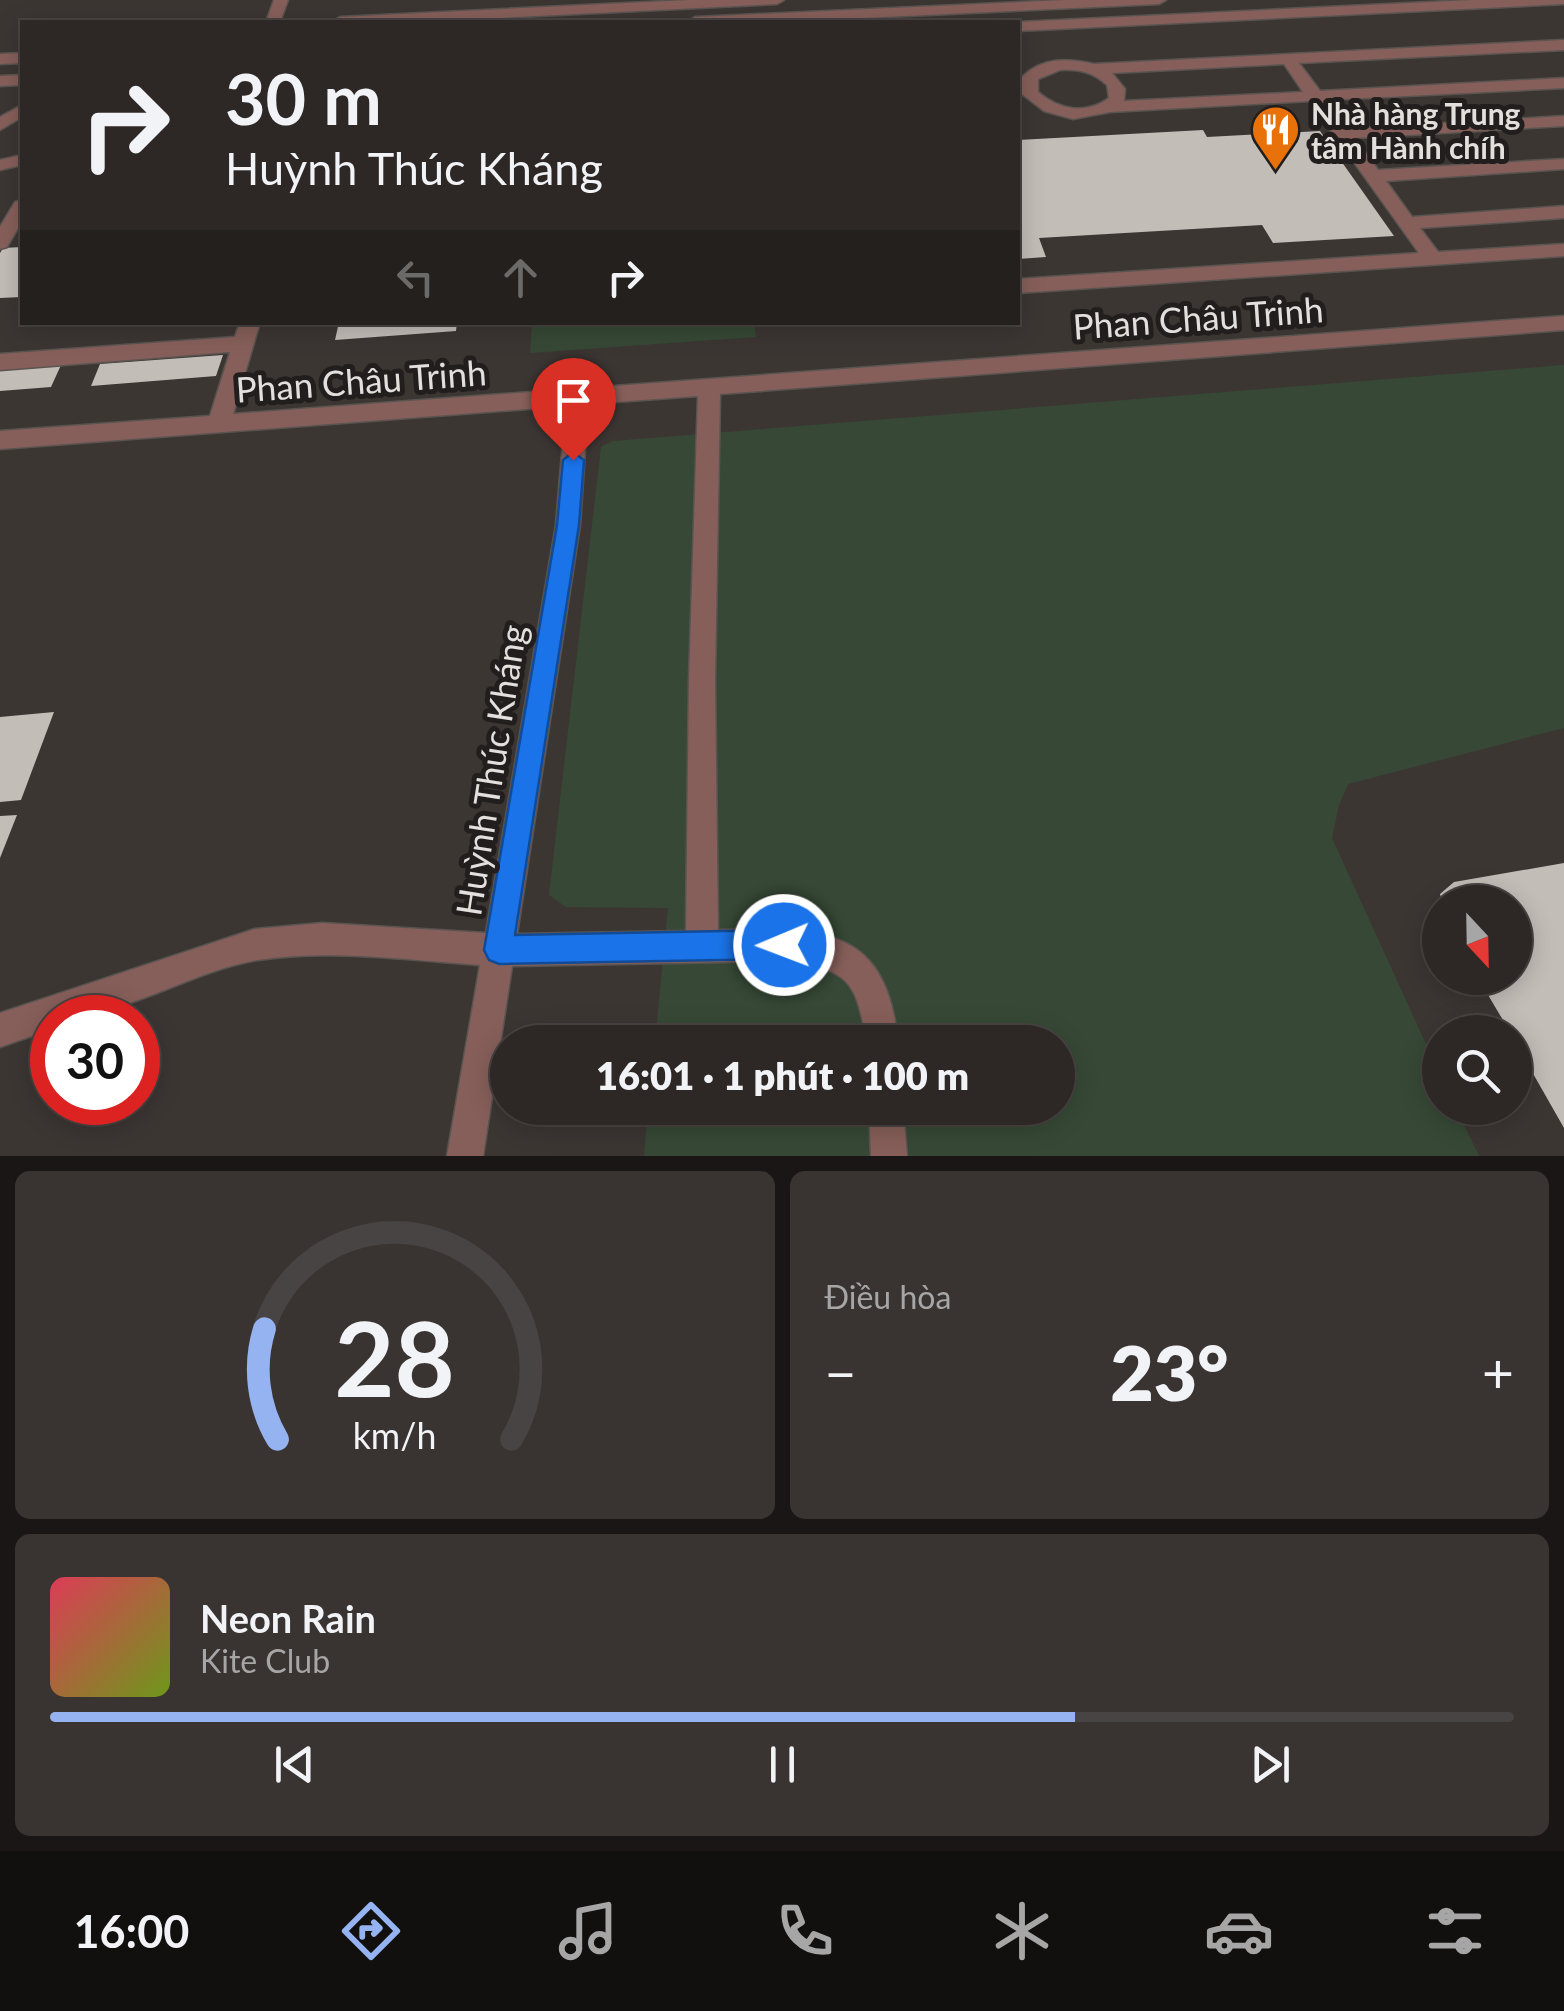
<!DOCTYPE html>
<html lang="vi">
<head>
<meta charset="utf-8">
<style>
  body { margin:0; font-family:Lato,sans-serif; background:#393432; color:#f1f3f6; height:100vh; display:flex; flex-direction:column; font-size:38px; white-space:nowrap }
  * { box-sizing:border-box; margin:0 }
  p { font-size:32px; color:#a7a6a7 }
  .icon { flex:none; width:55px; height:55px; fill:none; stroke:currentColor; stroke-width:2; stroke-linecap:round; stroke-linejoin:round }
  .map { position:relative; height:1156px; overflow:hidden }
  .drawer { display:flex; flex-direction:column; gap:15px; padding:15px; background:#191615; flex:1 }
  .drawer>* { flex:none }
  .banner { position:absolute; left:20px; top:20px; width:1000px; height:305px; border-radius:0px; box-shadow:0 5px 25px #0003,0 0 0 2px #484443; background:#2d2826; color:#f1f3f6; overflow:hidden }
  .needle { width:65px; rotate:158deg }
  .controls { position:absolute; left:1422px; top:885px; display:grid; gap:20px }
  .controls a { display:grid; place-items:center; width:110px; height:110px; border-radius:50%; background:#2d2826; box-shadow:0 5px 25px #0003,0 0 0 2px #484443; font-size:50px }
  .speed { position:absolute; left:30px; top:995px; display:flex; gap:20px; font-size:50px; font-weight:700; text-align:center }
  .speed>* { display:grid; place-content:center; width:130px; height:130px; border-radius:50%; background:#2d2826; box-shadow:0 5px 25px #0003,0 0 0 2px #484443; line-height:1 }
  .speed .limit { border:15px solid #d22; background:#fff; color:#111 }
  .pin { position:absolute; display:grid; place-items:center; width:85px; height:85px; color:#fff; margin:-102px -42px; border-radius:50% 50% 50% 0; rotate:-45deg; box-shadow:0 0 10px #0007 }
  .pin .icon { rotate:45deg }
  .me { position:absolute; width:110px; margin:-55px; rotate:269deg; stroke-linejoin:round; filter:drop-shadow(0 0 8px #0008) }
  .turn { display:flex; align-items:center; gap:35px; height:210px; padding:0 40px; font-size:45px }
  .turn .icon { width:130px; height:130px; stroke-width:2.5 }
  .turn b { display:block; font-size:70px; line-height:85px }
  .lanes { display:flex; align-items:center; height:95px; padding:0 40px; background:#0003; justify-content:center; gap:50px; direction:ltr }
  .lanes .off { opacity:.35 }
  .big { font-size:75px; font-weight:800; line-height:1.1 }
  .drawer .card { flex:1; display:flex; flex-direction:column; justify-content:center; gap:15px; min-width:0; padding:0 35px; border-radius:15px; background:#393432 }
  .drawer .dial { align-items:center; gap:0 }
  .dial svg { height:260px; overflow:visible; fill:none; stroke:#484443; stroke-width:7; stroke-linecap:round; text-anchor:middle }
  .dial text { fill:#f1f3f6; stroke:none }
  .song { display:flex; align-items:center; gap:30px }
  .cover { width:120px; height:120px; border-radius:15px; background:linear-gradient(135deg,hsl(350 70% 55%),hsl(80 70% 35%)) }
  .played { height:10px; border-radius:5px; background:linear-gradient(90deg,#95b2f1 70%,#484443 70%) }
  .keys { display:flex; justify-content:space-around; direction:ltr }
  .heat { display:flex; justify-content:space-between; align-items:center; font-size:55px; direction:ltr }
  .drawer .tiles { flex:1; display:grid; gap:15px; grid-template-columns:1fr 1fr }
  .card:last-child { grid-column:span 2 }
  .trip { position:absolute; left:490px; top:1025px; width:585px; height:100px; border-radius:50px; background:#2d2826; box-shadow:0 5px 25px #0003,0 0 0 2px #484443; font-weight:800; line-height:100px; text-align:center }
  .menu { display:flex; height:160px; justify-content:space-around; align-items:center; background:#12100f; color:#a7a6a7 }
  .menu .icon { width:70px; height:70px }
  .menu .selected { color:#95b2f1 }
  .menu b { font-size:45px; color:#f1f3f6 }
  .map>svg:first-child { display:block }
  .green { fill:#374936 }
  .building { fill:#c3bdb8 }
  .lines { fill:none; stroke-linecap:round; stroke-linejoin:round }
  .minor-casing { stroke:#5a5451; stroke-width:3 }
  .minor { fill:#875f5a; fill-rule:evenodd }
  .route { fill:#1a73e8; stroke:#114b97; stroke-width:2.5 }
  .labels { text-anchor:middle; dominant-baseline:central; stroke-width:10; stroke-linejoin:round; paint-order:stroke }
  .far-poi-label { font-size:30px; font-weight:bold; fill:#e2dfdc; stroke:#211e1d; text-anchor:start }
  .street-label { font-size:35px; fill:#e2dfdc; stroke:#211e1d }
</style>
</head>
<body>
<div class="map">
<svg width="1564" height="1156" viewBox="0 0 1564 1156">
  <rect width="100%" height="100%" fill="#3c3633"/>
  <g class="green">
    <path d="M532,323H754L756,337L530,353Z"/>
    <path d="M1564,365V728L1348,784L1339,805L1332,838L1440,1075V1108H1456L1479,1156H644L648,1108H1058V1042H655L668,908L566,907L549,895L601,447L613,441Z"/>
  </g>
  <g class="building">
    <path d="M1203,130L1207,137L1320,131L1394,236L1273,243L1262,225L1039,238L1046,257L1018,259V140Z"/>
    <path d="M22,247V297L0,298V253L3,248Z"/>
    <path d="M339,322H457L456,331L335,340Z"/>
    <path d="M223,355L216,376L91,386L100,364Z"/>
    <path d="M61,365L51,387L0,391V370Z"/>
    <path d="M54,712L21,800L0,802V717Z"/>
    <path d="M17,815L0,858V816Z"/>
    <path d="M1564,863V1128L1515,1042V1032H1510L1478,978H1515V902H1442L1440,894L1454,882Z"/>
  </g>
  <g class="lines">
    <defs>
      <g id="minor">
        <path d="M274,0H288L280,22H266Z"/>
        <path d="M689,0H784L777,4L420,22H332L340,17Z"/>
        <path d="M1065,0H1166L1159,4L780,22H687L695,17Z"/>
        <path d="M1472,0H1564V4L1018,31V22Z"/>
        <path d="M1564,40V50L1299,63L1320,91L1564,78V88L1327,100L1347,129L1564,116V126L1355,138L1378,170L1564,159V169L1386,181L1412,217L1564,206V218L1420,228L1438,252L1564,244V256L1018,293V279L1419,253L1310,101L1110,112L1073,119L1044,111L1022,94V77C1042,57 1068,58 1094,64ZM1284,64L1303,92L1124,101L1125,89L1112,73ZM1060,70C1079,69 1093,72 1107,85L1109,98C1086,115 1059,110 1038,92V79Z"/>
        <path d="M22,53V63L0,64V54Z"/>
        <path d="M22,75V85L0,86V76Z"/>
        <path d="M22,105V117L0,130V117Z"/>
        <path d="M22,155V165L0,170V160Z"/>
        <path d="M22,200V221L7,247L0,249V227L15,202Z"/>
        <path d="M1564,316V330L720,394L715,680L718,930C817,929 886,922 898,1042H866C857,980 848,969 784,961L512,966L483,1156H447L480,965C407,960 331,949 258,960C187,972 125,1018 52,1018V1029L0,1047V1013L255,929L322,923L486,933L556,525L566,406L0,449V431L210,416L230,352L0,370V354L235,337L240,322H260L233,414ZM698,396L689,680L686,931L517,934L580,525L588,404Z"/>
        <path d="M869,1108H903L907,1156H871Z"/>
      </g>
    </defs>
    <use href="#minor" class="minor-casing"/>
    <use href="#minor" class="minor"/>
  </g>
  <path class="route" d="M573,452L584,460L579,525L515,935L784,930L794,935L798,945L794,955L784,959L499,964L489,960L484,950L557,525L563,460Z"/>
  <defs>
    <symbol id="restaurant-pin" viewBox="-11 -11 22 30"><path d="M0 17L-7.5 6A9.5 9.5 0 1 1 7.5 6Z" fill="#e8710a" stroke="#211e1d"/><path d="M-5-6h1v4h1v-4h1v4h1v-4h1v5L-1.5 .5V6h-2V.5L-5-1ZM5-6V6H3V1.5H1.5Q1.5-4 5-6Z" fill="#fff"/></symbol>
  </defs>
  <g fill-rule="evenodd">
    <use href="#restaurant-pin" x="1248" y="102" width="55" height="75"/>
  </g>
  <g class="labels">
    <g class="far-poi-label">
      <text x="1311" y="113">Nhà hàng Trung<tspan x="1311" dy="34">tâm Hành chíh</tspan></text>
    </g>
    <g class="street-label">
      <text transform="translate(1198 317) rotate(-4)">Phan Châu Trinh</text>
      <text transform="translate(361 380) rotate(-4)">Phan Châu Trinh</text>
      <text transform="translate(490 770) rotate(-81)">Huỳnh Thúc Kháng</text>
    </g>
  </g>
</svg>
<div class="controls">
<a><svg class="needle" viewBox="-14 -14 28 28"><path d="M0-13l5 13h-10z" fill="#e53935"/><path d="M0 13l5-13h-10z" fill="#a7a6a7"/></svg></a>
<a><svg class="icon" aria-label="search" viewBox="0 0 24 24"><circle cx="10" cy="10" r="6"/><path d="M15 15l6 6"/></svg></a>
</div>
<div class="speed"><div class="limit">30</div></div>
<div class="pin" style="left:573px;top:460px;background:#d93025"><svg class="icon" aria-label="arrive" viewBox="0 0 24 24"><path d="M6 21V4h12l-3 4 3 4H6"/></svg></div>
<svg class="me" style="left:784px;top:945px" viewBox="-20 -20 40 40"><circle r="17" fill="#1a73e8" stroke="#fff" stroke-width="3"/><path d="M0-11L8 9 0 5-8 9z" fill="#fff"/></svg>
<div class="trip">16:01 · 1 phút · 100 m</div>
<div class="banner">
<div class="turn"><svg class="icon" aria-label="right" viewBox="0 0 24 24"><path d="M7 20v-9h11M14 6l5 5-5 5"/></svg><div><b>30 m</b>Huỳnh Thúc Kháng</div></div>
<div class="lanes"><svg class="icon off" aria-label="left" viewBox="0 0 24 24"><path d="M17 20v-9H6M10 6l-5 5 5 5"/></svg><svg class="icon off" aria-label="ahead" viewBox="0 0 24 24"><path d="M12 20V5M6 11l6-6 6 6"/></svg><svg class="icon" aria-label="right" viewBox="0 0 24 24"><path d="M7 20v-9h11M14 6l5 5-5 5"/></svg></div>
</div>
</div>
<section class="drawer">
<div class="tiles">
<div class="card dial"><svg viewBox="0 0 100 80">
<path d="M14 69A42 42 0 1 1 86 69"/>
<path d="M14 69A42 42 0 0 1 10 35" stroke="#95b2f1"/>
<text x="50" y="56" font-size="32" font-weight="700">28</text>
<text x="50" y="72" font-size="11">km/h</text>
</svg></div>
<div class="card"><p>Điều hòa</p>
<div class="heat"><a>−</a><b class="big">23°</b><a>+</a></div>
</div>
<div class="card">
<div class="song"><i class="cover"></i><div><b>Neon Rain</b><p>Kite Club</p></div></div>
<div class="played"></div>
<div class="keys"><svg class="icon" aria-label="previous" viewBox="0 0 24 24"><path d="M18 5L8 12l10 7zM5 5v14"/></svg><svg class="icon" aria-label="pause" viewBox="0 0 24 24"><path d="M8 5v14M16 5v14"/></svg><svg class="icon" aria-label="next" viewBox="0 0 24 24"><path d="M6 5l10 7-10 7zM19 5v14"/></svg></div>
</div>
</div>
</section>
<nav class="menu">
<b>16:00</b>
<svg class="icon selected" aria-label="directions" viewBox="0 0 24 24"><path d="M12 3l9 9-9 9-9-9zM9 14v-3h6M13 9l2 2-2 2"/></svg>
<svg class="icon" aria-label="music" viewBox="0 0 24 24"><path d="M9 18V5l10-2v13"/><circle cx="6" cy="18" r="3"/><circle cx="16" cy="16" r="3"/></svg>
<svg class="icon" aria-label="phone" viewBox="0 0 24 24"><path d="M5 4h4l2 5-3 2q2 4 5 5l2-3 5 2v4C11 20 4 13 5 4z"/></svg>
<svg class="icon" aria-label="climate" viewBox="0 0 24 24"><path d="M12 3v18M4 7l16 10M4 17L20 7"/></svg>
<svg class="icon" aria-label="car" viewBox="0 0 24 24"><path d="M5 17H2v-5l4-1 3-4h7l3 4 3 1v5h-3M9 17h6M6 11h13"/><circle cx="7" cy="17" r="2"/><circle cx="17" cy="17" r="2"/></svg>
<svg class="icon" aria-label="filters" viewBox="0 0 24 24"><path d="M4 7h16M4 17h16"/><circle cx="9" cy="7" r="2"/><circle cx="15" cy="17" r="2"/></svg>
</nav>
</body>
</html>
